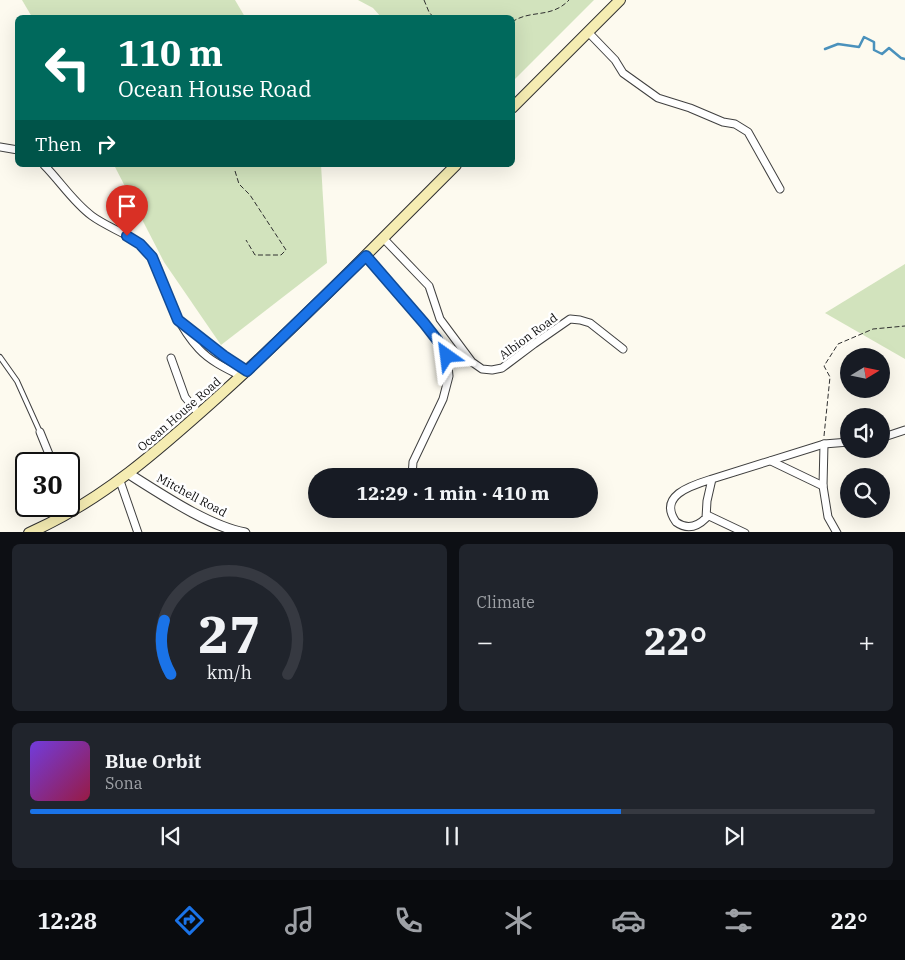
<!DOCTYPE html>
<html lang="en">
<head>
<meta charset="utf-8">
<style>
  body { margin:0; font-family:"IBM Plex Serif",serif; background:#20242c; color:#f1f3f6; height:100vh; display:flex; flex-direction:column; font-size:19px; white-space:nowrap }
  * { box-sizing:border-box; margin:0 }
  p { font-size:16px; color:#9ea1a6 }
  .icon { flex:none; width:28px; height:28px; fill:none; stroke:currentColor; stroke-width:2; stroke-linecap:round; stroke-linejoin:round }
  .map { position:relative; height:532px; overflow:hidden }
  .drawer { display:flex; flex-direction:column; gap:12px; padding:12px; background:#0d0f14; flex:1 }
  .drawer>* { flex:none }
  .top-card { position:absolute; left:15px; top:15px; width:500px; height:152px; border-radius:8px; box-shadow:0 5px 20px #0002; background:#00695c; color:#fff; overflow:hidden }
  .needle { width:32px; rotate:80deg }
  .fabs { position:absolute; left:840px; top:348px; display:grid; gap:10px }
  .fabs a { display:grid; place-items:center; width:50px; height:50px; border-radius:50%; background:#171b24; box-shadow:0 5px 20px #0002; font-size:25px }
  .speed { position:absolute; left:15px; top:452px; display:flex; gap:10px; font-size:25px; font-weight:700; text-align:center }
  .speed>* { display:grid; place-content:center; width:65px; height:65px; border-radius:50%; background:#171b24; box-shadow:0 5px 20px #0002; line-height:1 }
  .speed .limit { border:2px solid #111; border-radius:8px; background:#fff; color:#111 }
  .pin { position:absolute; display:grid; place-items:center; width:42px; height:42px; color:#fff; margin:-51px -21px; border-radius:50% 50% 50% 0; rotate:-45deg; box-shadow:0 0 5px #0007 }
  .pin .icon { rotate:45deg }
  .me { position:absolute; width:55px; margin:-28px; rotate:329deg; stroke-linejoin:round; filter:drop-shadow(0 0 4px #0008) }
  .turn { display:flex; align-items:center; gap:18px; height:105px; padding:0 20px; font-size:22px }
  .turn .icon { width:65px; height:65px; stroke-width:2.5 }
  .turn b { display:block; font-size:35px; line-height:42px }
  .then { display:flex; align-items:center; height:48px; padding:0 20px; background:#0003; gap:10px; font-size:19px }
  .big { font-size:38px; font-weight:800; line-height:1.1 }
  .drawer .tile { flex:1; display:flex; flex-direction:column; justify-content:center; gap:8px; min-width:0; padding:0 18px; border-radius:8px; background:#20242c }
  .drawer .dial { align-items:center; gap:0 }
  .dial svg { height:130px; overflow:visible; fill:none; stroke:#363941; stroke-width:7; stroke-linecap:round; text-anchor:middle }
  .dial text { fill:#f1f3f6; stroke:none }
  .song { display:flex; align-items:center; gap:15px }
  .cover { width:60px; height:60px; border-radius:8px; background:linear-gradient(135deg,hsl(260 70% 55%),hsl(340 70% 35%)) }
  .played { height:5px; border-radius:2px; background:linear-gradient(90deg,#1a73e8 70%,#363941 70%) }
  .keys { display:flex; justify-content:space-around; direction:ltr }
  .heat { display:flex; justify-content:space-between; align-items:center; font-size:28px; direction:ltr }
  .drawer .tiles { flex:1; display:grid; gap:12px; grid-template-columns:1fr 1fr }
  .tile:last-child { grid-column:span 2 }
  .trip { position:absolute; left:308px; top:468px; width:290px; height:50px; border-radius:25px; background:#171b24; box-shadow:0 5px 20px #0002; font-weight:800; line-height:50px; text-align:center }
  .tabs { display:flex; height:80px; justify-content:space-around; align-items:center; background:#090b0e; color:#9ea1a6 }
  .tabs .icon { width:35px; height:35px }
  .tabs .active { color:#1a73e8 }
  .tabs b { font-size:22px; color:#f1f3f6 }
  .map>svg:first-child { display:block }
  .green { fill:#d2e3bd }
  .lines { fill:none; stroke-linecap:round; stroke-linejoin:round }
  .stream { stroke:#4a91bc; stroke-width:2.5 }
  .service-casing { stroke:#404040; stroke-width:6 }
  .minor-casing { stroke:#404040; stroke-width:9 }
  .tertiary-casing { stroke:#404040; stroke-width:11 }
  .secondary-casing { stroke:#2f2f2f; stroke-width:12 }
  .path { stroke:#2f2f2f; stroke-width:1; stroke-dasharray:5 2.5; stroke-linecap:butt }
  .service { stroke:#fff; stroke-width:4 }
  .minor { stroke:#fff; stroke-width:7 }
  .tertiary { stroke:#fff; stroke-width:9 }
  .secondary { stroke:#f5ecb2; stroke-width:10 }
  .route-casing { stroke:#114b97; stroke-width:12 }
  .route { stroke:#1a73e8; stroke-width:9 }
  .labels { text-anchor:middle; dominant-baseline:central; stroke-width:5; stroke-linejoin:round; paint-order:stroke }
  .street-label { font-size:12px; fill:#0d0d0d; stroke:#fff }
</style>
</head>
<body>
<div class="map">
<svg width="905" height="533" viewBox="0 0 905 533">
  <rect width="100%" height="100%" fill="#fdfaef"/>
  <g class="green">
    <path d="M22,0H235L245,17H32Z"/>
    <path d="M358,0H594L513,81L512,18L381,17L373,8Z"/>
    <path d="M114,165H321L327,263L221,345L164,262Z"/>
    <path d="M905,264V359L825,313Z"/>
  </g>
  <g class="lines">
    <path class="stream" d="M825,49L838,44L859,47L864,37L874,42V50L882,54L889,48L901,58L905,59"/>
    <defs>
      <path id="service" d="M0,357L17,381L40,432"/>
      <g id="minor">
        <path d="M588,32L615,60L623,73L658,98L690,108L723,122L735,124L748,132L780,189"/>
        <path d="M0,147L18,150"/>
        <path d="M44,165C60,181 73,202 92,216C111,230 138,236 152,257C165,289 175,323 199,349C210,361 227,369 241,376"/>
        <path d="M383,238L429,286L440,319L472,362L482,369L492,370L502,368L534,344L570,319L580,320L590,323L623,349"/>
        <path d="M366,255L424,323L439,341L447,356L449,376L443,399L413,462L412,476"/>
        <path d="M184,325L224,356L247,371"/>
        <path d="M171,358L185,397L199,414"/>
        <path d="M40,432L53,464"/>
        <path d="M881,438L905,430"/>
        <path d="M824,444L823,486L828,517L837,533"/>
        <path d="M771,461L823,486"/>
        <path d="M712,479C693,485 657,495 676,522C687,530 697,527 706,518L707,501L712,479L824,444L849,442"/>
        <path d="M120,481L138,533"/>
        <path d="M69,501L73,510"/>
        <path d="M707,515L745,533"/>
      </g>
      <path id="tertiary" d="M129,474C161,494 208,526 245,533"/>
      <g id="secondary">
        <path d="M512,108L620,0"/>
        <path d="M29,533C102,501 161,448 219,396C301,322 378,243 456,165"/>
      </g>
    </defs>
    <use href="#service" class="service-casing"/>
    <use href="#minor" class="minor-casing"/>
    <use href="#tertiary" class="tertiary-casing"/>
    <use href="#secondary" class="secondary-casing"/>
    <g class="path">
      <path d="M424,0L429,12L434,18"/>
      <path d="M512,22C531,9 551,19 569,0"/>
      <path d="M235,171L239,184L250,195L286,250L281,255H255L246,240"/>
      <path d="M824,436L830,377L824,366L838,344L873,329L905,326"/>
    </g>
    <use href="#service" class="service"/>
    <use href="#minor" class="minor"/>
    <use href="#tertiary" class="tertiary"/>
    <use href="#secondary" class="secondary"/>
  </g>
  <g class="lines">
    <defs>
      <path id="route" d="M127,236L140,244L152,257L178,320L224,356L247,371L366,256L424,323L438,341L447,356"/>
    </defs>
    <use href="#route" class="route-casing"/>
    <use href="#route" class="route"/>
  </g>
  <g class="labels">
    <g class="street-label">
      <text transform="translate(528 336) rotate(-36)">Albion Road</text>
      <text transform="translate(179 414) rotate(-41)">Ocean House Road</text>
      <text transform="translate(192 495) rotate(28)">Mitchell Road</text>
    </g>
  </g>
</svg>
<div class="fabs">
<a><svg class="needle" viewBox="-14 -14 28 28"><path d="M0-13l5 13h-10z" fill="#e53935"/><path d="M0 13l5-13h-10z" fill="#9ea1a6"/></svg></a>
<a><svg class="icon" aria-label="sound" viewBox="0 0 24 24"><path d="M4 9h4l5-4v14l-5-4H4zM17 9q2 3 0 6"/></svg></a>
<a><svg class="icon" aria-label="search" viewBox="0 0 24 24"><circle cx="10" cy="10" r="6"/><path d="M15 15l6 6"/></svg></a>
</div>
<div class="speed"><div class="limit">30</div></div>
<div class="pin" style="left:127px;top:236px;background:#d93025"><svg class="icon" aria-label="arrive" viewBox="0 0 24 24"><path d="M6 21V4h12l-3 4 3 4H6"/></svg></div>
<svg class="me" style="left:447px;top:356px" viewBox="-20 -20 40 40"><path d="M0-17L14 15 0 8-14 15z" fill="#1a73e8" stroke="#fff" stroke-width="4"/></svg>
<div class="trip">12:29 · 1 min · 410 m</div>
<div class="top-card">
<div class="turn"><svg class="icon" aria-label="left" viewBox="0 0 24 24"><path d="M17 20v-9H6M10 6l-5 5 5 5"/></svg><div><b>110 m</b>Ocean House Road</div></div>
<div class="then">Then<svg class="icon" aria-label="right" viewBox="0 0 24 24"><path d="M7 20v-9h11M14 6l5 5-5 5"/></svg></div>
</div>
</div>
<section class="drawer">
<div class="tiles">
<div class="tile dial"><svg viewBox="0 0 100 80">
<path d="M14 69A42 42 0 1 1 86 69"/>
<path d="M14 69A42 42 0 0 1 10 36" stroke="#1a73e8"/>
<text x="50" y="56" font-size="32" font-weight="700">27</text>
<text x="50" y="72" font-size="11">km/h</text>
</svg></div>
<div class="tile"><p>Climate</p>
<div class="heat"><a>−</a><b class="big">22°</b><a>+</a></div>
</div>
<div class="tile">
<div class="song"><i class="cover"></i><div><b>Blue Orbit</b><p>Sona</p></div></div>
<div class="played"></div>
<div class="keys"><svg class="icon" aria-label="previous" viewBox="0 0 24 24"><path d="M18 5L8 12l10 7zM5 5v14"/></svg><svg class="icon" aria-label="pause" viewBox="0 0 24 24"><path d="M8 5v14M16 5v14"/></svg><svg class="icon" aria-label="next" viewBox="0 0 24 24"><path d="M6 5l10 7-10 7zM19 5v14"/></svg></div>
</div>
</div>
</section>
<nav class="tabs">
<b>12:28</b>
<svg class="icon active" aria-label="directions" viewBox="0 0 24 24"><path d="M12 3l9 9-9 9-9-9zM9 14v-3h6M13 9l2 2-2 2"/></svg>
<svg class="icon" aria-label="music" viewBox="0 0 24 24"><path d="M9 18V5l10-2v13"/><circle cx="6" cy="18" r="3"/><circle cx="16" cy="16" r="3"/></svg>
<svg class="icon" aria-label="phone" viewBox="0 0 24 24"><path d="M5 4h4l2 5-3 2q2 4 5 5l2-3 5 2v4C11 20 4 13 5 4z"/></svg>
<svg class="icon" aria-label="climate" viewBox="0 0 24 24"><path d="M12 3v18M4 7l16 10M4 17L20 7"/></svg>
<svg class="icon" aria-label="car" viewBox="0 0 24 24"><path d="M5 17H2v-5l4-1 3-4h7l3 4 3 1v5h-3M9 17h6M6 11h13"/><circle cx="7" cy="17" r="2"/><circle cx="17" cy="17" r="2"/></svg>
<svg class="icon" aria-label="filters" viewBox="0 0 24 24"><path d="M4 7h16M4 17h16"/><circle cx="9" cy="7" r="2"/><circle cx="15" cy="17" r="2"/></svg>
<b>22°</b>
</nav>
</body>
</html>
